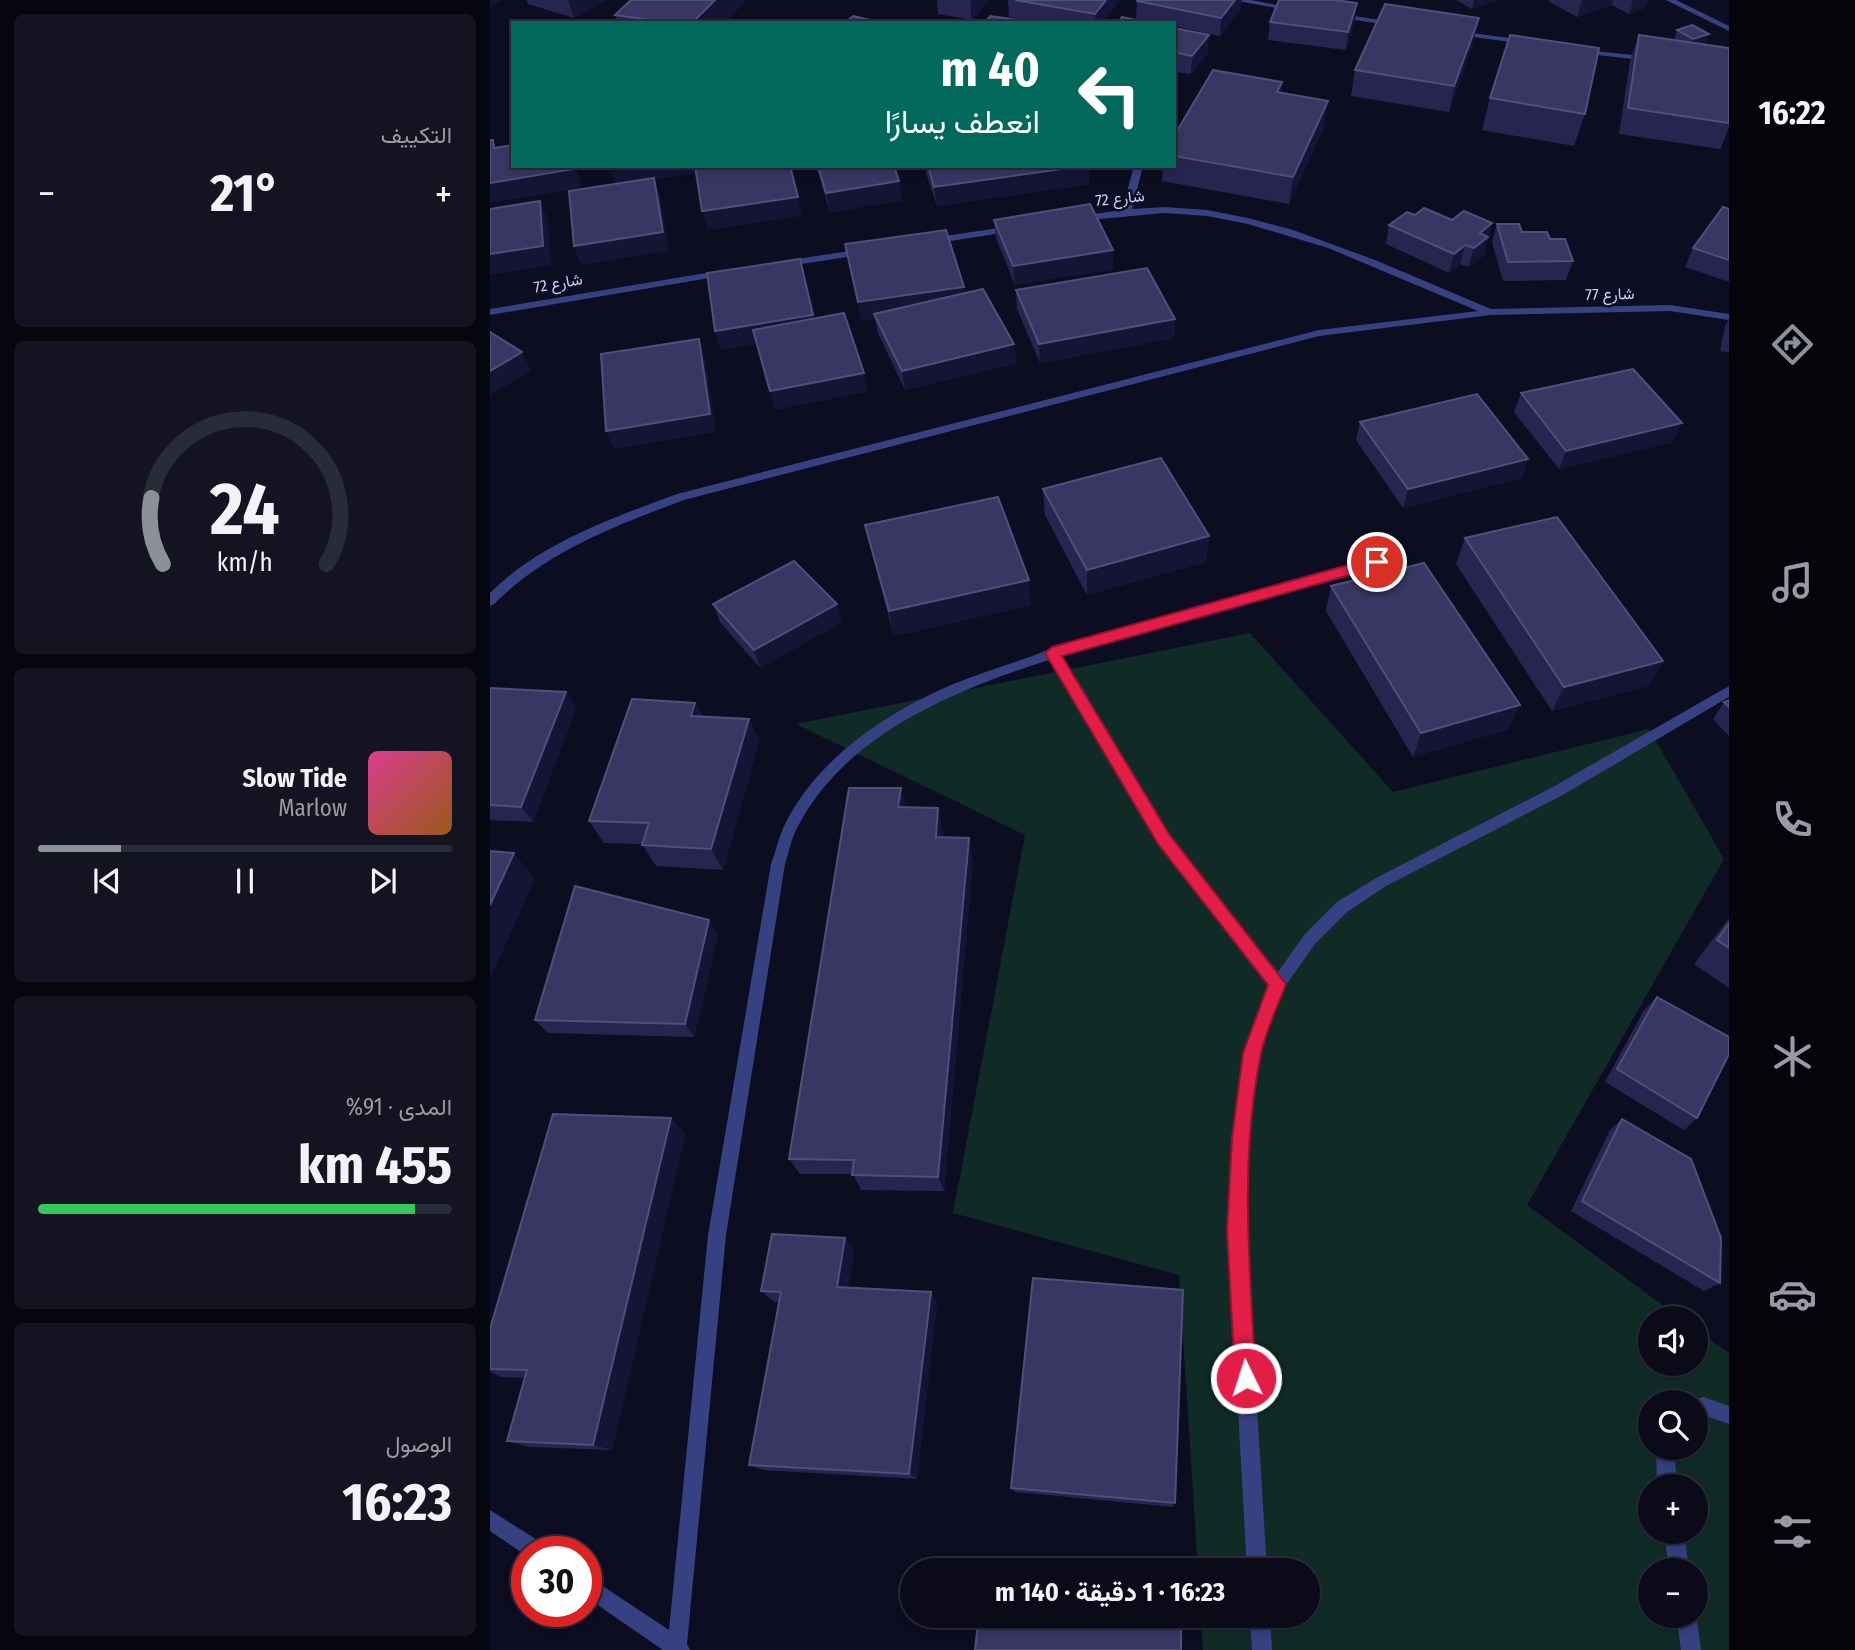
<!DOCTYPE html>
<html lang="ar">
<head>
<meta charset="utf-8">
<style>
  body { margin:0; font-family:"Fira Sans Condensed",Vazirmatn,sans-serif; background:#131322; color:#f1f3f6; direction:rtl; height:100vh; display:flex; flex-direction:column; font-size:26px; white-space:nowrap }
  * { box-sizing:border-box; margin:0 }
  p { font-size:23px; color:#999aa2 }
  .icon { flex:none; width:38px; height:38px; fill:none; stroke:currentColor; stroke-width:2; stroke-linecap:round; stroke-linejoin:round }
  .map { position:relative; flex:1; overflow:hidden; direction:ltr }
  .drawer { display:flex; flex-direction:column; gap:14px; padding:14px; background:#06060e; width:490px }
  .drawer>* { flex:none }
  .hud { position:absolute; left:21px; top:21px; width:665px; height:147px; border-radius:0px; box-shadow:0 4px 10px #0003,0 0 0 2px #2a2b38; direction:rtl; background:#00695c; color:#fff; overflow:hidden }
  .controls { position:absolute; left:1148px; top:1306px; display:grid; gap:14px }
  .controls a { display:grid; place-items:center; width:70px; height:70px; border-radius:50%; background:#0a0a19; box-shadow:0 4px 10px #0003,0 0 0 2px #2a2b38; font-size:35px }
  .speed { position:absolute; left:21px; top:1536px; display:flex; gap:14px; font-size:35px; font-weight:700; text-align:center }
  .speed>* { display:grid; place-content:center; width:91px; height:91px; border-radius:50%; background:#0a0a19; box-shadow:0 4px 10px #0003,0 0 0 2px #2a2b38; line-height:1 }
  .speed .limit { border:10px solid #d22; background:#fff; color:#111 }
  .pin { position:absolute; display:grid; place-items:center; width:60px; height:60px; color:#fff; margin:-30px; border:4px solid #fff; border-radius:50%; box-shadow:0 2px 7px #0007 }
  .me { position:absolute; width:77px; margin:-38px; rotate:356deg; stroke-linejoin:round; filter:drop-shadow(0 0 5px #0008) }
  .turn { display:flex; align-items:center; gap:24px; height:147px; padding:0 21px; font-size:32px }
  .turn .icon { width:91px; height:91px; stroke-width:2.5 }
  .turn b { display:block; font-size:49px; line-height:60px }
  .big { font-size:52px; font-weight:700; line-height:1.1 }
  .drawer .card { flex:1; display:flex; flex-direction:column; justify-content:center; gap:10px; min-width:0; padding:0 24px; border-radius:10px; background:#131322 }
  .drawer .dial { align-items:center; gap:0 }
  .dial svg { height:182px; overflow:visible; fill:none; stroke:#2a2b38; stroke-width:7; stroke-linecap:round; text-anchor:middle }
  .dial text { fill:#f1f3f6; stroke:none }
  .song { display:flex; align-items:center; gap:21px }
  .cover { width:84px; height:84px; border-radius:10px; background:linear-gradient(135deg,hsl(330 70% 55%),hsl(30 70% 35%)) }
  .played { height:7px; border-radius:4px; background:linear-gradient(90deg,#8c9099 20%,#2a2b38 20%) }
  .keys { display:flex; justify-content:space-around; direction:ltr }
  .heat { display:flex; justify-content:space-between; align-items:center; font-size:38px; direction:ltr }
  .charge { height:10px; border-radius:5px; background:linear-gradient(90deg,#34c759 91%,#2a2b38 0) }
  .trip { position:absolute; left:410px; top:1558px; width:420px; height:70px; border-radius:35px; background:#0a0a19; box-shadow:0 4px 10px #0003,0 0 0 2px #2a2b38; font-weight:700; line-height:70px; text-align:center; direction:rtl }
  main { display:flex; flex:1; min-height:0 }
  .dock { display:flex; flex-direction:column; width:126px; justify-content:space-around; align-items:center; background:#04040a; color:#999aa2 }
  .dock .icon { width:49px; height:49px }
  .dock .selected { color:#8c9099 }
  .dock b { font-size:32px; color:#f1f3f6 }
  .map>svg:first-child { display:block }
  .green { fill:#102b26; fill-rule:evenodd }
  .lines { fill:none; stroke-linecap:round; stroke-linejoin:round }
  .minor { fill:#364182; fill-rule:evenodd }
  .tertiary { fill:#364182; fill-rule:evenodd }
  .wall { fill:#262550 }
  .shaded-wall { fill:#141435 }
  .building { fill:#383763; stroke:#4f4f7b; stroke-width:2 }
  .route { fill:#e11d48; stroke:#92132f; stroke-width:2 }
  .labels { text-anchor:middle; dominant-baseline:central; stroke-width:5; stroke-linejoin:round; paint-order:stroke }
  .far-street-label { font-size:16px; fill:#cdd0ff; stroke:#0d0d21 }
</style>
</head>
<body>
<main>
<nav class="dock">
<b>16:22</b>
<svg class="icon selected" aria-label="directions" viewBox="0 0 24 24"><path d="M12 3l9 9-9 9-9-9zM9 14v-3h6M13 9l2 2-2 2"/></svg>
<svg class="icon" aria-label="music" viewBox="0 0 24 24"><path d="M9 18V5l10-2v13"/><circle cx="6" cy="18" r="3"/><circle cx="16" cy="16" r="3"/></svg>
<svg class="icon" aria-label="phone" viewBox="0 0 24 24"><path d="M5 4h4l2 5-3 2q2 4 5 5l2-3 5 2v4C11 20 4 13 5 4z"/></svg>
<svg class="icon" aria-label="climate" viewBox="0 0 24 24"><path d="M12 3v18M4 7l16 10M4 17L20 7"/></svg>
<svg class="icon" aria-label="car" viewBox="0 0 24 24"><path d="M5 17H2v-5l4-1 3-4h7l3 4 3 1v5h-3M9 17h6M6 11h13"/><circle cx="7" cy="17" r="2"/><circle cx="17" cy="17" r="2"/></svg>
<svg class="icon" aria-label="filters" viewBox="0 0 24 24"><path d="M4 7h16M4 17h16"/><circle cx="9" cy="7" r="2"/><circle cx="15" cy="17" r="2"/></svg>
</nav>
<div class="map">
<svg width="1239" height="1650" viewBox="0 0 1239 1650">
  <rect width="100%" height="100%" fill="#0d0d21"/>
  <path class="green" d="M760,633L903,792L1159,729L1234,859L1037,1205L1190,1318H1160V1363H1206V1329L1239,1353V1650H713L711,1615H817V1570H708L689,1275L463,1213L535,835L306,724ZM1160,1402H1206V1447H1160ZM1160,1486H1206V1531H1160ZM1160,1570H1206V1615H1160Z"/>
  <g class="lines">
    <g class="minor">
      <path d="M644,166H653L642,209L675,207L717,210L758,218L803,230L885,260L1001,309L1180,305L1239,314V320L1180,311L1001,315L829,336L194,500C125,526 57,551 4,604L0,606V593C52,542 120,519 187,494L829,330L988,311L838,248L758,224L717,216L675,213L587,221V217L590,216L632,210Z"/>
      <path d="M522,226L527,229L525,231L441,244L436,241L441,238Z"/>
      <path d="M373,249L378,252L376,254L293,267L288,264L293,261Z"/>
      <path d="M234,270L237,271V275L0,315V309Z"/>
      <path d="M887,558L893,562L891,565L570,656L678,835L788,972L815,934L847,902L886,878L1061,788L1239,686V697L1071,796L896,886L857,912L825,944L794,988L770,1053L760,1138L756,1231L777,1570H757L738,1231L744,1138L754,1053L780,985L668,843L559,660C465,690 355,734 307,828C301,839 299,852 295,864L236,1235L197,1644L200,1650H173L96,1597V1575L179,1630L218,1235L281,864C286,851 289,836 295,824C328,758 396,713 461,685C494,671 530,662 562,648Z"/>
      <path d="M1213,1397L1239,1406V1424L1213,1415L1206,1416V1402H1199Z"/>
      <path d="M1166,1447H1184L1187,1486H1167Z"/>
      <path d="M0,1510L55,1545L58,1552H37V1556L0,1531Z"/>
      <path d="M1174,1531H1194L1199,1570H1179Z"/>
      <path d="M760,1615H780L782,1650H762Z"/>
      <path d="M1186,1615L1206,1614L1211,1650H1191Z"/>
    </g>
    <g class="tertiary">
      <path d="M742,0H761L807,9L803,11Z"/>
      <path d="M1176,0H1186L1239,26V31Z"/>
      <path d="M844,13L903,22L907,24L903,26L847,17H844Z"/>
      <path d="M966,31L1035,40L1039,42L1035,44L969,35L965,33Z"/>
      <path d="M1087,49L1160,57L1164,59L1160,61L1090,53H1087Z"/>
    </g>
  </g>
  <g class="wall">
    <path d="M36,0H116L84,18L38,4Z"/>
    <path d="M141,0H256L234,23H127L125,15Z"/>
    <path d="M447,0H499L482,20L448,14Z"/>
    <path d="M518,0H630L612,23H553L519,17Z"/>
    <path d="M966,0H1008L982,9Z"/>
    <path d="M1058,0H1158L1155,8L1139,14L1122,5L1087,17L1058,1Z"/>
    <path d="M647,1L751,8L730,36L684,26V23H666L646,19Z"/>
    <path d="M865,21L856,50L778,40L780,22Z"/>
    <path d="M684,28L718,53L701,74L687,72Z"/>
    <path d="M1187,30L1215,44H1213L1239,48V128L1230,149L1129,134L1140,61L1149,35L1186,40L1184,39Z"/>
    <path d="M983,43L959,112L861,96L865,70Z"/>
    <path d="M792,82L791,93L834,127L799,204L672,181L673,166H684V136Z"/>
    <path d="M1000,98L1095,114L1084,146L992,130Z"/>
    <path d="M326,166H404L409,181L412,200L340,212Z"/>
    <path d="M435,166H599V184L447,206L436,173Z"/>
    <path d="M1239,209V282L1195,267L1203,248Z"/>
    <path d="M504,220L623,269L525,285L506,238Z"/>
    <path d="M962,220L1002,223L993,256L978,267L970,264L959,273L896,244L899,225Z"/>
    <path d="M1007,224L1060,239L1083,261L1076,280L1013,281L1002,242Z"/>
    <path d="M355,244L474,287V294L524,344L526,363L415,390L388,333L385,319L372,321Z"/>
    <path d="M526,290L685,319L684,338L550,363L527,309Z"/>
    <path d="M1239,318V353L1230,351L1235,326Z"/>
    <path d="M1031,393L1183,442L1069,469L1024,412Z"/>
    <path d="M870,422L1038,459L1032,478L913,508L866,440Z"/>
    <path d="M553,489L719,536L716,562L597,595L555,515Z"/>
    <path d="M375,525L541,605L404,636L381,550Z"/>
    <path d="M975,538L1173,661L1158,686L1062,711L966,564Z"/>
    <path d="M841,586L1019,729L923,757L836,611Z"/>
    <path d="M223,604L352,622L270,668L230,622Z"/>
    <path d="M0,688L76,692L86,709L43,822L0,820Z"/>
    <path d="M1239,700V736L1223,719L1234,702Z"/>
    <path d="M205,703L212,716L259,719L269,742L233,870L166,866L152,844L114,843L99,821Z"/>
    <path d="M416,808L453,830V837L483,859L454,1191L371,1190L363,1174H310L299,1159Z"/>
    <path d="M1239,918V988L1204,964Z"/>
    <path d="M228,935L204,1037L58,1033L45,1020Z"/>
    <path d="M1167,997L1207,1118L1194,1130L1115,1082L1154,1010Z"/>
    <path d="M181,1118L195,1134L122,1450L40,1447L17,1441L35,1378L11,1377L0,1372V1329Z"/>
    <path d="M1132,1119L1230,1283L1214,1291L1081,1211L1120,1130Z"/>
    <path d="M355,1238L364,1250L358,1288L441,1292L447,1303L427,1479L273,1470L259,1465L289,1302H284L271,1291Z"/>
    <path d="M521,1488L685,1503L683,1507L525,1492Z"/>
  </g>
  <g class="shaded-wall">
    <path d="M0,0H12L0,8Z"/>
    <path d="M78,0H116L84,18Z"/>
    <path d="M225,0H256L234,23H202Z"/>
    <path d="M482,0H499L482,20L480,2Z"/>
    <path d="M616,0H630L612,23H605V14Z"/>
    <path d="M745,0H752L751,8L730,36L731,18Z"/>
    <path d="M984,0H1008L982,9Z"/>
    <path d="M1092,0H1123L1122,5L1087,17Z"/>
    <path d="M1143,0H1158L1155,8L1139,14Z"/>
    <path d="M867,3L865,21L856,50L858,32Z"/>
    <path d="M989,18L983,43L959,112L964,86Z"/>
    <path d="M1219,34L1215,44L1200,49L1203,39Z"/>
    <path d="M719,35L718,53L701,74L702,56Z"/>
    <path d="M688,53L687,72L684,75V58Z"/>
    <path d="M792,82L789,108L787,92Z"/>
    <path d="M838,101L834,127L799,204L803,177Z"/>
    <path d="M83,166H87L91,188L0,203V183Z"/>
    <path d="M130,166H244L165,180L170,196L179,251L91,265L84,246L127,187L120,168Z"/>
    <path d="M593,166H599V184L447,206L444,187Z"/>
    <path d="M409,181L412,200L340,212L336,193Z"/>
    <path d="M308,197L312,216L218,230L212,211Z"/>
    <path d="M50,201L58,220L61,265L0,275V254Z"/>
    <path d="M1002,223L993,256L978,267L984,248L990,233Z"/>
    <path d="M975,245L970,264L959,273L964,254Z"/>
    <path d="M623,250V269L525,285L523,266Z"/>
    <path d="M310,259L327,334L231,350L225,331Z"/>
    <path d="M474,287L476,306L384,314L385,319L372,321L368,302Z"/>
    <path d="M685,319L684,338L550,363L549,344Z"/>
    <path d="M209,339L215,358L226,432L124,449L116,431Z"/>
    <path d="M524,344L526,363L415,390L412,371Z"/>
    <path d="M32,352L41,371L0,395V371Z"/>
    <path d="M374,373L377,392L285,410L280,391Z"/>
    <path d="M1192,423L1183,442L1069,469L1076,451Z"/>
    <path d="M1038,459L1032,478L913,508L918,489Z"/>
    <path d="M719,536L716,562L597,595V570Z"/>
    <path d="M539,580L541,605L404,636L399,611Z"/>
    <path d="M347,604L352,622L270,668L264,650Z"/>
    <path d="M1173,661L1158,686L1062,711L1074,687Z"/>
    <path d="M76,692L86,709L43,822L31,807Z"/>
    <path d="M205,703L216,726L201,716Z"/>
    <path d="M1030,705L1019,729L923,757L931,733Z"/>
    <path d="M259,719L269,742L233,870L221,849Z"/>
    <path d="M411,788L417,811L408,807Z"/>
    <path d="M448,808L453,830L451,858L446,837Z"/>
    <path d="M479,838L483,859L454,1191L448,1177Z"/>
    <path d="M24,853L45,879L0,979V905Z"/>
    <path d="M219,920L228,935L204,1037L195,1024Z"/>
    <path d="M181,1118L195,1134L122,1450L103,1445Z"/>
    <path d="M355,1238L364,1250L357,1298L347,1287Z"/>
    <path d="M441,1292L447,1303L427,1479L419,1474Z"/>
  </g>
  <g class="building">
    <path d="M141,0H225L202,23H182L125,15Z"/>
    <path d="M525,0H616L605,14Z"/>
    <path d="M647,0H745L731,18L647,1Z"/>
    <path d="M789,0H845L867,3L858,32L780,22Z"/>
    <path d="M895,4L989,18L964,86L865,70Z"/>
    <path d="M363,16L393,23H355Z"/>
    <path d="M500,16L548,23H495Z"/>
    <path d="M632,17L660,23H627Z"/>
    <path d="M1202,25L1219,34L1203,39L1187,30Z"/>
    <path d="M684,28L719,35L702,56L688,53L684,58Z"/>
    <path d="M1020,35L1109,48L1095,114L1000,98Z"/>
    <path d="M1149,35L1239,48V123L1138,108Z"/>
    <path d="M723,70L792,82L787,92L838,101L803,177L684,156V136Z"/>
    <path d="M0,140H3L4,148L23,145V166H83L84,169L0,183Z"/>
    <path d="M205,166H300L308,197L212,211Z"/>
    <path d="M328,166H404L409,181L336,193Z"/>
    <path d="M438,166H593L444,187Z"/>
    <path d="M164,178L173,232L84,246L79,191Z"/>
    <path d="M50,201L53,246L0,254V209Z"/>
    <path d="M600,204L623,250L523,266L504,220Z"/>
    <path d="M1233,207L1239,209V260L1203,248Z"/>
    <path d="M934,208L962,220L974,211L1002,223L990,233L998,237L984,248L975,245L964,254L899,225L917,212L925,215Z"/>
    <path d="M1007,224H1029L1032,232H1057L1060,239H1075L1083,261L1018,262Z"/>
    <path d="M456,230L474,287L368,302L355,244Z"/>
    <path d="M310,259L323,315L225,331L217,273Z"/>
    <path d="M657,268L685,319L549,344L526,290Z"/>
    <path d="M493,289L524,344L412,371L384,314Z"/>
    <path d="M354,313L374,373L280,391L263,330Z"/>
    <path d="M0,332L32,352L0,371Z"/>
    <path d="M209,339L220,414L116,431L111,354Z"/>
    <path d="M1143,369L1192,423L1076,451L1031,393Z"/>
    <path d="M987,394L1038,459L918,489L870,422Z"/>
    <path d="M671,458L719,536L597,570L553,489Z"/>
    <path d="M508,497L539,580L399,611L375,525Z"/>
    <path d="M1067,517L1173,661L1074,687L975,538Z"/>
    <path d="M304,561L347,604L264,650L223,604Z"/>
    <path d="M934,563L1030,705L931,733L841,586Z"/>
    <path d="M0,688L76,692L31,807L0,805Z"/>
    <path d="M142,699L205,703L201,716L259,719L221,849L152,845L159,823L99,821Z"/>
    <path d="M1239,700V707L1234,702Z"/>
    <path d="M359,788H411L408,807L448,808L446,837L479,838L448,1177L362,1175L364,1160L299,1159Z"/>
    <path d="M0,851L24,853L0,905Z"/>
    <path d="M85,886L219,920L195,1024L45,1020Z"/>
    <path d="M1239,923V948L1227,940Z"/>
    <path d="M1167,997L1239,1037V1054L1207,1118L1127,1069Z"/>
    <path d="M63,1114L181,1118L103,1445L17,1441L37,1370L0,1369V1329Z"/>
    <path d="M1132,1119L1201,1159L1231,1238L1230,1283L1092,1201Z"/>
    <path d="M282,1234L355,1238L347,1287L441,1292L419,1474L259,1465L291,1292L271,1291Z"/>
    <path d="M543,1278L693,1290L685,1503L521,1488Z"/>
    <path d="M489,1615H691V1650H485Z"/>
  </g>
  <path class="route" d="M887,557L892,559V566L572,656L679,834L796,984C788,1006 776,1030 771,1054C749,1158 760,1274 766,1378L763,1386L756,1389L749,1386L745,1378L737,1231L742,1138L753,1053L778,985L668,844L555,653L562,647Z"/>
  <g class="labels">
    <g class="far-street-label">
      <text transform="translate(630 198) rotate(-6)">شارع 72</text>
      <text transform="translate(68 283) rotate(-10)">شارع 72</text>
      <text transform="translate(1120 294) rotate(-1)">شارع 77</text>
    </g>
  </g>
</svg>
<div class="controls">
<a><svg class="icon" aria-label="sound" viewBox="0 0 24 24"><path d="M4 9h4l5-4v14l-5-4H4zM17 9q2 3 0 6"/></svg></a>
<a><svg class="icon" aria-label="search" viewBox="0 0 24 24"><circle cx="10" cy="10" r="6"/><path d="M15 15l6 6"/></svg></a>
<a>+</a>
<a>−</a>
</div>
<div class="speed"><div class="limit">30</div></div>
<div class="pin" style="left:887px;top:562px;background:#d93025"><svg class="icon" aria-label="arrive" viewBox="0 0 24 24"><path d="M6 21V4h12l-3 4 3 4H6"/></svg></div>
<svg class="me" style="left:756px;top:1378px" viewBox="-20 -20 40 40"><circle r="17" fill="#e11d48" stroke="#fff" stroke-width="3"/><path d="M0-11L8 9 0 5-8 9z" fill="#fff"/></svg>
<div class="trip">16:23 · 1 دقيقة · 140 m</div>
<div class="hud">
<div class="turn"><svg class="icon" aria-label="left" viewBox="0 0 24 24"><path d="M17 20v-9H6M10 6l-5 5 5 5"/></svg><div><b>40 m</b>انعطف يسارًا</div></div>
</div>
</div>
<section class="drawer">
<div class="card"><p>التكييف</p>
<div class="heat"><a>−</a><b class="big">21°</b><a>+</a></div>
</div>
<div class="card dial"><svg viewBox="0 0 100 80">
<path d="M14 69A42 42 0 1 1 86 69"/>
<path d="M14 69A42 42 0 0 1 9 40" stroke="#8c9099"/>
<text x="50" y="56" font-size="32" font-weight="700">24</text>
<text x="50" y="72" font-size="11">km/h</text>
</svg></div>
<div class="card">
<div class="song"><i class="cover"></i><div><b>Slow Tide</b><p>Marlow</p></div></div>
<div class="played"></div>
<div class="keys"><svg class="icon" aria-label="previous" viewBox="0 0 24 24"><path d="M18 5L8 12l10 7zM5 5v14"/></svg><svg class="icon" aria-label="pause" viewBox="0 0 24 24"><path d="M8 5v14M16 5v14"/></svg><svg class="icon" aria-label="next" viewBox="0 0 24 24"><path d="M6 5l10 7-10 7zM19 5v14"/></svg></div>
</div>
<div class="card"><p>المدى · 91%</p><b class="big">455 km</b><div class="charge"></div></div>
<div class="card"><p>الوصول</p><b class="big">16:23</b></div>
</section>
</main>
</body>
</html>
